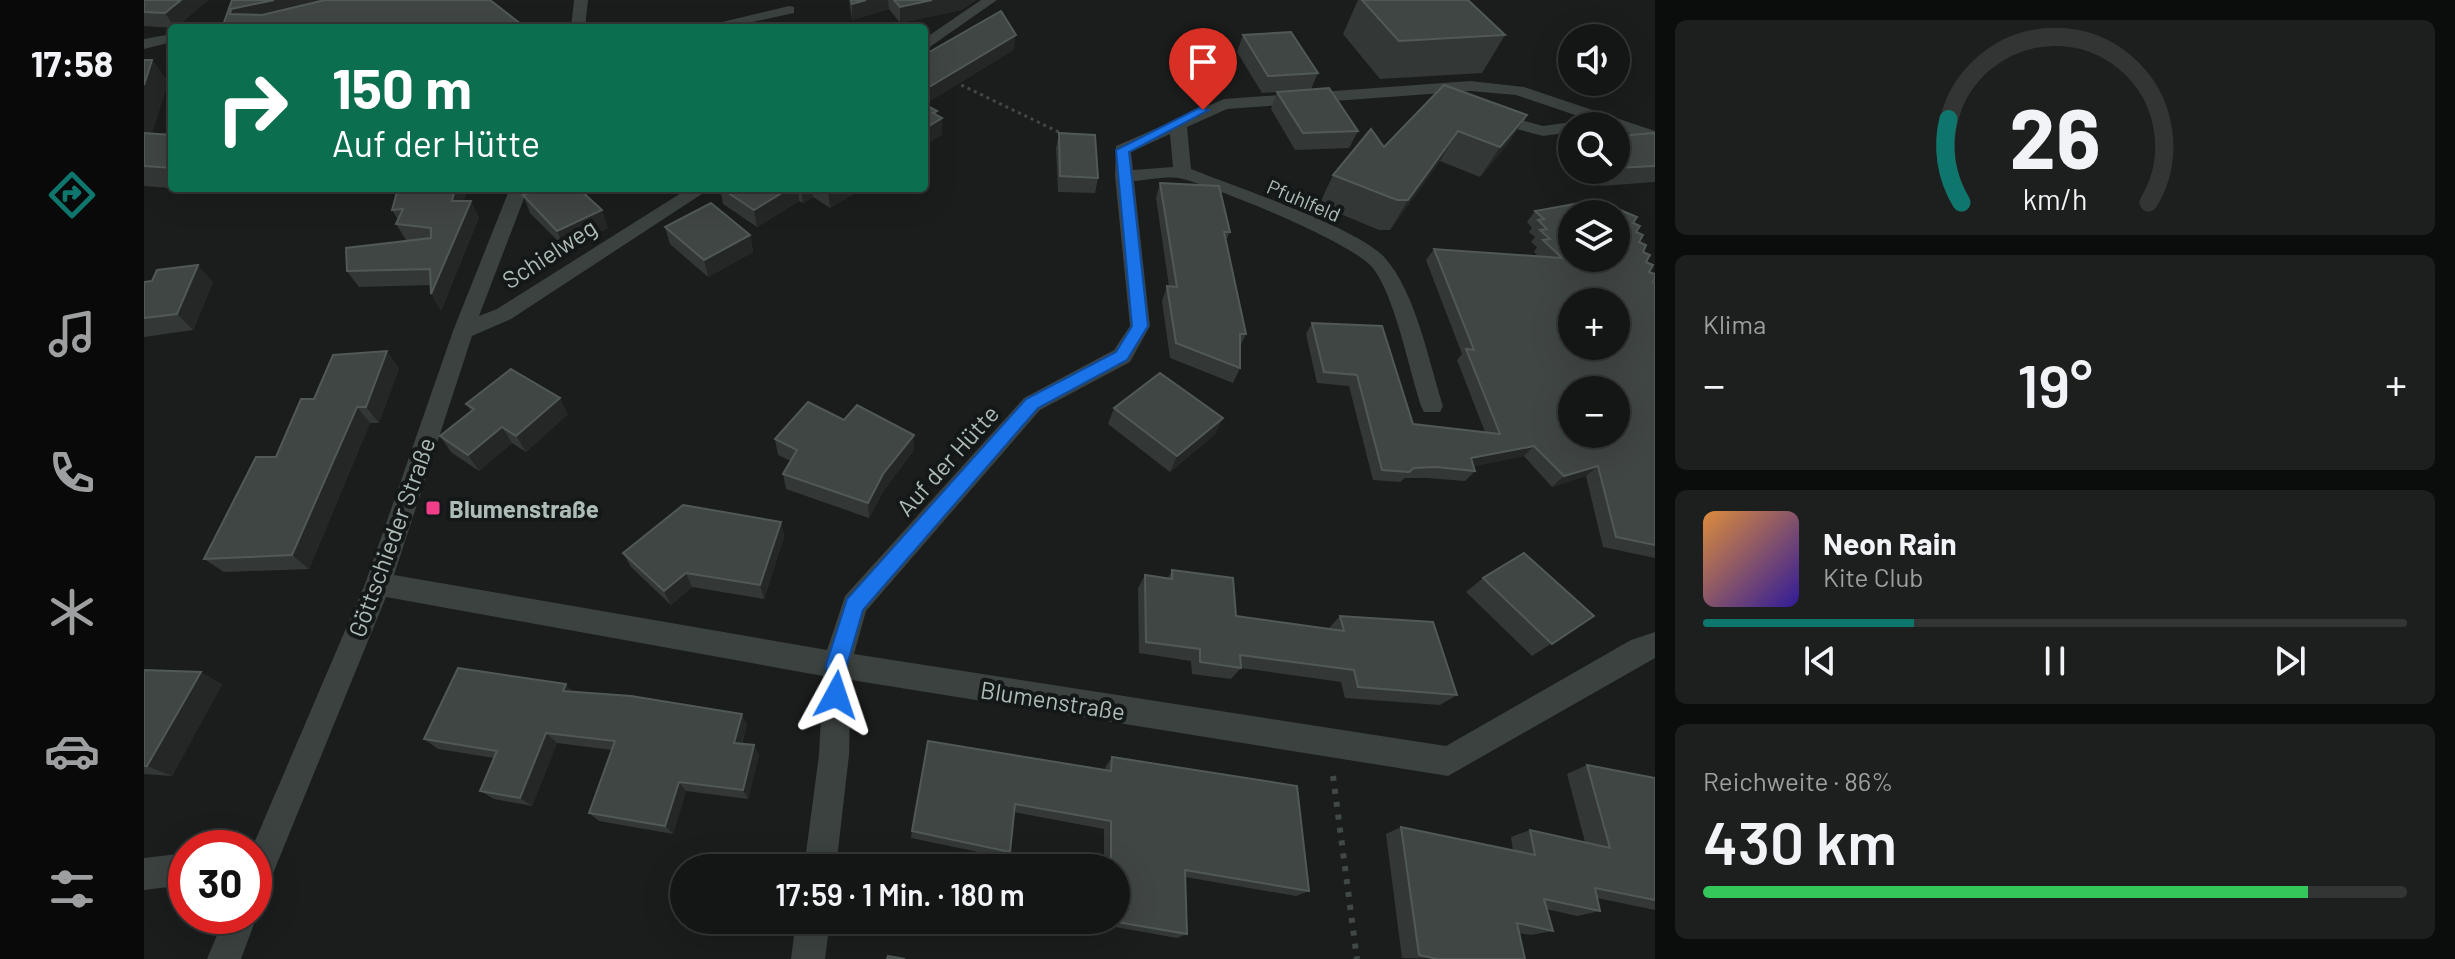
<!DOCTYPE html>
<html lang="de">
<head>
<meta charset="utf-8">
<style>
  body { margin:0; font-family:Barlow,sans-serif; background:#1d1f1e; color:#f1f3f6; height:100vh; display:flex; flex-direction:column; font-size:30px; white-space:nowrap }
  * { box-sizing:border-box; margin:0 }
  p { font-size:26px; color:#9d9fa0 }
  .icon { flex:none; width:44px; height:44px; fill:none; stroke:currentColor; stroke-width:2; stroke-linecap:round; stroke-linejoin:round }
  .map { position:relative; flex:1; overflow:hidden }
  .panel { display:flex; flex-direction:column; gap:20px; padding:20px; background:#0b0c0c; width:800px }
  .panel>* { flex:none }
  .banner { position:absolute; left:24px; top:24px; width:760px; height:168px; border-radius:8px; box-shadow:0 8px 32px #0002,0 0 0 2px #333534; background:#0b6e4f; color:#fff; overflow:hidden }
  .tools { position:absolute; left:1414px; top:24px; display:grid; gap:16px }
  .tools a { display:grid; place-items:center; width:72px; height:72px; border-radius:50%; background:#141615; box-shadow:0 8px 32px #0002,0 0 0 2px #333534; font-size:40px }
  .speed { position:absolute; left:24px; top:830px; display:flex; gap:16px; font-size:40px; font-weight:700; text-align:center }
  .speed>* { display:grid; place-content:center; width:104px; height:104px; border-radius:50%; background:#141615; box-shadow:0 8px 32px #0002,0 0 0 2px #333534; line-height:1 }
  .speed .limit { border:12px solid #d22; background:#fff; color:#111 }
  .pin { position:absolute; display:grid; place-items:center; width:68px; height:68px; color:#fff; margin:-82px -34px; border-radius:50% 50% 50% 0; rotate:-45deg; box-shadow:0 0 8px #0007 }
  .pin .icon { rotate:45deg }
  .me { position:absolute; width:88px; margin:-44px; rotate:5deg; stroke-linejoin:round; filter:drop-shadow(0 0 6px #0008) }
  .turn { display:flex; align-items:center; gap:28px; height:168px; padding:0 32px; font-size:36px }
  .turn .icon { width:104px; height:104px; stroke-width:2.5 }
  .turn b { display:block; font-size:56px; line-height:68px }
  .big { font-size:60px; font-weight:600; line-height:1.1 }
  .panel .card { flex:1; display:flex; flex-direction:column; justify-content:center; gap:12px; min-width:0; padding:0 28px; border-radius:12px; background:#1d1f1e }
  .panel .dial { align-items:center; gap:0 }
  .dial svg { height:208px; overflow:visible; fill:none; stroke:#333534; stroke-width:7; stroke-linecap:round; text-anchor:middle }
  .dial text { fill:#f1f3f6; stroke:none }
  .song { display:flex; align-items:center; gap:24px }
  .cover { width:96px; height:96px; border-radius:12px; background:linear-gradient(135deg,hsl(30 70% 55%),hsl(250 70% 35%)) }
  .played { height:8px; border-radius:4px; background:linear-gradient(90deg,#0f766e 30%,#333534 30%) }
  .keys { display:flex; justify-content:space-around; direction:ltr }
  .heat { display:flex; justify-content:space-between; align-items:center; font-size:44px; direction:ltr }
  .charge { height:12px; border-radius:6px; background:linear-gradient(90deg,#34c759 86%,#333534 0) }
  .trip { position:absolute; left:526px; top:854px; width:460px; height:80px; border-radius:40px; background:#141615; box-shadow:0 8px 32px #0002,0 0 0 2px #333534; font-weight:600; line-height:80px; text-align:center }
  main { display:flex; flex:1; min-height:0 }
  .tab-bar { display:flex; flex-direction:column; width:144px; justify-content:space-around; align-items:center; background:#080908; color:#9d9fa0 }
  .tab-bar .icon { width:56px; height:56px }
  .tab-bar .active { color:#0f766e }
  .tab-bar b { font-size:36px; color:#f1f3f6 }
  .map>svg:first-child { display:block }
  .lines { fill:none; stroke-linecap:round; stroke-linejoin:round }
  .path-far1 { stroke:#414946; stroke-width:3; stroke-dasharray:3 4; stroke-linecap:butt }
  .path { stroke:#414946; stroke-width:6; stroke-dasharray:5 8; stroke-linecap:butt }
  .minor { fill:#3b4240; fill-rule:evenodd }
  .wall { fill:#333837 }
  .shaded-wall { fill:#242726 }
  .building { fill:#404644; stroke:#515956; stroke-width:2; fill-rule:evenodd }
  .route { fill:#1a73e8; stroke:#114b97; stroke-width:2 }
  .poi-dot { fill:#f13e89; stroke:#151818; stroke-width:3 }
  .labels { text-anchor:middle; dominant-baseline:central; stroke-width:8; stroke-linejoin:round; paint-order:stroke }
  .far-street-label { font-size:20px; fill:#adbcb6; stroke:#151818 }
  .street-label { font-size:24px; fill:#adbcb6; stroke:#151818 }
  .poi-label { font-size:24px; font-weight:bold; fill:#adbcb6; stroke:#151818; text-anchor:start }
</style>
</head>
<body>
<main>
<nav class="tab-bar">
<b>17:58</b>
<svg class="icon active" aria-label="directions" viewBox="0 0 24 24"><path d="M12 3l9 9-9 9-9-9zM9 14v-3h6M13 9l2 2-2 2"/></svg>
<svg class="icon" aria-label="music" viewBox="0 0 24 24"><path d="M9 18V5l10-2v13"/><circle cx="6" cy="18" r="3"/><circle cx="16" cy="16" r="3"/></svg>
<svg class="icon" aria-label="phone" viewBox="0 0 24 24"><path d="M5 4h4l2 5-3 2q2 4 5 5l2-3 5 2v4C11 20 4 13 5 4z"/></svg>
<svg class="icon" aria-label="climate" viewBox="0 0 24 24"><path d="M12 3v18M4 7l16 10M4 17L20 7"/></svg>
<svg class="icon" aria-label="car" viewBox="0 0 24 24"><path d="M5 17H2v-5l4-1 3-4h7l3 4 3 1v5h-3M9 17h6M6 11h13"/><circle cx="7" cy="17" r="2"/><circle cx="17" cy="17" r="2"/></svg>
<svg class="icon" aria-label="filters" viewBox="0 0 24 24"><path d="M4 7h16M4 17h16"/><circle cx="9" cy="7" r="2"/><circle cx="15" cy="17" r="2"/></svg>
</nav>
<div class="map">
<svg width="1511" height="959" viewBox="0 0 1511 959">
  <rect width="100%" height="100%" fill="#1a1d1c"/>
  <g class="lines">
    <path class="path-far1" d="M811,82L921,135"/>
    <path class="path" d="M1189,776L1213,959"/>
    <g class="minor">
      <path d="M430,0H444L441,28H427Z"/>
      <path d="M837,0H853L780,51V39Z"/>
      <path d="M645,6L650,7V13L581,28H553Z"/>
      <path d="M28,34V42L0,49V39Z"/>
      <path d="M1326,81L1380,87L1511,131V142L1372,95L1326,91L1083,109L1043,127L1047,169C1089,186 1215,228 1241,258C1272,293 1285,362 1299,406L1296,412H1280L1277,406C1265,370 1251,295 1228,267C1205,241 1076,189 1039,179C1025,175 1005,180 990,181L1006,326L986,362L896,410L722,611L710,654L1302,746L1487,640L1511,632V658L1304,776L707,680L705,755L692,868H660L675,755L679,676L242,597L121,893L110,898L108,848L221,584L309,331L366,188H384L335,316L353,309L545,188H567L367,319L328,336L250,575L683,650L701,596L880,398L970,350L986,326L971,176L972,146L1080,99ZM1026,134L1029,167L989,170L987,152Z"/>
      <path d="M1345,111L1399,126L1428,122L1436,126H1428V132L1399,136L1339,120V112Z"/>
      <path d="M42,853V885L0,890V858Z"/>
      <path d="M110,908L113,916L97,959H63L81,916H110Z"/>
      <path d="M652,920H686L681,959H647Z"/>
    </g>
  </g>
  <g class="wall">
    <path d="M0,0H64L31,28L0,26Z"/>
    <path d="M705,0H832L817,10L756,23L745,9L708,20Z"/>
    <path d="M1214,0H1324L1361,35L1338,73L1236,79L1199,34Z"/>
    <path d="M1099,35L1174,73L1167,89L1214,131L1205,148L1151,150L1127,109L1133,92L1118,93L1093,52Z"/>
    <path d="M0,60H8L24,82L8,133L28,135V188H107L101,194L0,186Z"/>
    <path d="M1383,115L1363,145L1336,177L1296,161L1246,230H1235L1175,205L1189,175L1240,147Z"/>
    <path d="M915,133L954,178L951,193L914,192L912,148Z"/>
    <path d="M1511,133V182L1457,186L1442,170H1472V136Z"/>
    <path d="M1016,183L1086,232L1082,241L1102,334L1096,347V368L1089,383L1026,358L1018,301L1023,286H1025L1012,198Z"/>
    <path d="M254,188H323L320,201L335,217L297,311L287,285L215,287L203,271L267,241L262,240L252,224L254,220L248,210Z"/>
    <path d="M576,188H716V190L686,208L669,197L659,203L655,201L613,227L579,204Z"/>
    <path d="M437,190L464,228L421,248L386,213L379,195Z"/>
    <path d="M1391,211L1489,223L1509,282L1511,283V558L1459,547L1442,476L1408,487L1380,456L1330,466L1331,471L1321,481L1283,478H1261L1256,482L1229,480L1205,386L1173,383L1162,334L1168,323L1269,424L1341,432L1313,360L1318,354L1282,260L1290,249L1394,256L1390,252L1393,247L1387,242L1391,237L1385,232L1388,228L1383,222Z"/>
    <path d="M521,227L606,235L609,252L564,277L526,244Z"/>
    <path d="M0,282H69L49,330L0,337Z"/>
    <path d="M255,368L235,423H226L165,569L80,572L60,559L132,457Z"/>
    <path d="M322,404L424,414L382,452L368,443L335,471L307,452L296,436L327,411Z"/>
    <path d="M970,408L1079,418L1071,434L1026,472L964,424Z"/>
    <path d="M700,420L770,450L740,490L725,518L642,489L639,474L647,461L634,455L631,439Z"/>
    <path d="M637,522L640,537L620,599L548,587L527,605L487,567L479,553Z"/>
    <path d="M1028,570L1092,616L1184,629L1196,616L1313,695L1296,705L1201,698L1197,682L1097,668L1087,679L1048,674L1047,661L995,653L994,588L1001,575L1024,578Z"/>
    <path d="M1339,578L1450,616L1388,656L1322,592Z"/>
    <path d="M0,670L78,684L28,776L0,774Z"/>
    <path d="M429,692L603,724L598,744L610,745L615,755L604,799L542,791L529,834L455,821L445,813L468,750L413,743L388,806L350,799L336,791L350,758L294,749L280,739Z"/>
    <path d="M968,757L1165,891L1152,896L1041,877L1043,934L1033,938L960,925V920H972V868H960V829L870,812L866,852L863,858L767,838L768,831L961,770L962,766Z"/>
    <path d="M1443,765L1511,778V910L1453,898L1456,911L1433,916L1402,909L1409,931L1387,935L1375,933L1381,959L1258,958L1242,834L1257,827L1369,851L1367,837L1386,830L1441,842L1423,774Z"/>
  </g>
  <g class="shaded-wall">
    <path d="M37,0H64L31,28L21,13Z"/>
    <path d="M130,0H210L97,25L86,14L87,9Z"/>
    <path d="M722,0H744L745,9L708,20V4Z"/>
    <path d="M788,0H832L817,10L756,23V7Z"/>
    <path d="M872,35L870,50L780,105V90Z"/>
    <path d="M8,60L24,82L7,137L0,151V85Z"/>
    <path d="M793,111V122L798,118V135L780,146V129L789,113Z"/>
    <path d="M1383,115L1363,145L1336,177L1356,147Z"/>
    <path d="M1314,131L1296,161L1246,230L1264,200Z"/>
    <path d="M96,188H107L101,194Z"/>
    <path d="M311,188H323L317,217L308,201Z"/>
    <path d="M646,188H654L655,201L613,227L610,210Z"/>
    <path d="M657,188H668L669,197L659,203Z"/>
    <path d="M690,188H716V190L686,208L684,191Z"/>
    <path d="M327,201L335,217L297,311L287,294Z"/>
    <path d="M458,210L464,228L421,248L413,231Z"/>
    <path d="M606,235L609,252L564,277L560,260Z"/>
    <path d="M54,265L69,282L49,330L33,314Z"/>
    <path d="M243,351L255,368L235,423L222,407Z"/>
    <path d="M416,398L424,414L382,452L372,436Z"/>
    <path d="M213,407L226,423L165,569L148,555Z"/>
    <path d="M1079,418L1071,434L1026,472L1033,456Z"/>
    <path d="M358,427L368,443L335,471L324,455Z"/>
    <path d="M770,435V450L740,490L725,518L724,503L739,474Z"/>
    <path d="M1390,446L1380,456L1317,469L1327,458Z"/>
    <path d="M1454,466L1442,476L1408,487L1420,476Z"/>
    <path d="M637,522L640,537L620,599L616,585Z"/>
    <path d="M542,573L548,587L527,605L520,591Z"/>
    <path d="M57,672L78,684L28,776L3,766Z"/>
    <path d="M422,684L432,695L419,691Z"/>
    <path d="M598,714L603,724L595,753L590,743Z"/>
    <path d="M402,733L413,743L388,806L376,798Z"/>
    <path d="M610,745L615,755L604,799L599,790Z"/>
    <path d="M535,782L542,791L529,834L521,826Z"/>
  </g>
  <g class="building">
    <path d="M0,0H37L21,13L0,12Z"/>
    <path d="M88,0H130L87,9L86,14L118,15L181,0H346L382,28H78Z"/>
    <path d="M707,0H722L708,4Z"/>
    <path d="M750,0H788L756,7Z"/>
    <path d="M1218,0H1324L1361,35L1255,41Z"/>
    <path d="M857,11L872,35L780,90V55Z"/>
    <path d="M1147,32L1174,73L1124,76L1099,35Z"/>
    <path d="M0,60H8L0,85Z"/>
    <path d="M1300,85L1383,115L1356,147L1314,131L1264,200H1253L1189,175L1227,129L1240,147Z"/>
    <path d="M1185,88L1214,131L1159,133L1133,92Z"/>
    <path d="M780,104L793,111L789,113L798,118L780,129Z"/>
    <path d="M0,133L28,135V168L0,166Z"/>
    <path d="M915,133L951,135L954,178L916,176Z"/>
    <path d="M1511,133V166L1472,168V136Z"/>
    <path d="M1016,183L1075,186L1086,232H1080L1102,334H1096V368L1032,343L1023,286L1033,287Z"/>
    <path d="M254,188H311L308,201H327L287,294L286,269L203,271L202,248L287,238V228L252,224L259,209L248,210Z"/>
    <path d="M396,188H434L458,210L413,231L379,195Z"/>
    <path d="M577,188H646L610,210Z"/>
    <path d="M1452,200L1493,217L1489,223L1496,226L1492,232L1499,235L1495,242L1502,245L1499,252L1506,255L1502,262L1509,265L1505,272L1511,274V278L1509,282L1511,283V545L1472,537L1454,466L1420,476L1390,446L1327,458L1331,471L1292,467L1270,468L1265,472L1238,470L1213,375L1180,372L1168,323L1238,326L1269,424L1356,434L1322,349L1330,350L1290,249L1418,258L1399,240L1406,239L1396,230L1403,229L1394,220L1400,219L1391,211ZM1428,214H1472V258H1428ZM1428,302H1472V346H1428ZM1428,390H1472V434H1428Z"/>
    <path d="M567,203L606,235L560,260L521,227Z"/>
    <path d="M54,265L33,314L0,318V282L8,281L13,270Z"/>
    <path d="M243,351L222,407H213L148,555L60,559L112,457H132L157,399H170L189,355Z"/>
    <path d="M367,369L416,398L372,436L358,427L324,455L296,436L330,409L322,404Z"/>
    <path d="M1016,373L1079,418L1033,456L970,408Z"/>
    <path d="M664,402L700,420L713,405L770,435L739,474L724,503L639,474L653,450L631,439Z"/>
    <path d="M539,505L637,522L616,585L542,573L520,591L479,553Z"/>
    <path d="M1380,553L1450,616L1408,644L1339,578Z"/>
    <path d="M1028,570L1089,578L1092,616L1200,631L1196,616L1289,622L1313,695L1214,687L1210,670L1096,655L1097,668L1056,662V649L1002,642L1001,575L1028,579Z"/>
    <path d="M314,668L422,684L419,691L487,696L598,714L590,743L610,745L599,790L535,782L521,826L445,813L471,741L402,733L376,798L336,791L353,751L280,739Z"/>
    <path d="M0,670L57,672L3,766H0Z"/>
    <path d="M784,741L967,771L968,757L1153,786L1165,891L1041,870L1043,934L967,921L972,920V868H967V821L871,804L866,852L768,831Z"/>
    <path d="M1443,765L1511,778V900L1451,888L1456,911L1400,899L1409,931L1373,923L1381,959H1293L1275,955L1257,827L1391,855L1386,830L1466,848Z"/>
    <path d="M744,956L761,959H743Z"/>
  </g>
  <path class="route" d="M1055,108L1065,110L985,152L1004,326L983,360L894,408L719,610L703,665L700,703L692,706L684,703L682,665L703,599L882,399L972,352L988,326L972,150Z"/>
  <rect class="poi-dot" x="281" y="500" width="16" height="16" rx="4"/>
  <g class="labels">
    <g class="far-street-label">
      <text transform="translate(1160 200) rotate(23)">Pfuhlfeld</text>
    </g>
    <g class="street-label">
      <text transform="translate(405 253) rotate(-33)">Schielweg</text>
      <text transform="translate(803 460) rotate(-48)">Auf der Hütte</text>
      <text transform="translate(247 537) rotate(-70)">Göttschieder Straße</text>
      <text transform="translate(909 700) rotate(9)">Blumenstraße</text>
    </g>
    <g class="poi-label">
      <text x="305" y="508">Blumenstraße</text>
    </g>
  </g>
</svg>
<div class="tools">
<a><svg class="icon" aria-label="sound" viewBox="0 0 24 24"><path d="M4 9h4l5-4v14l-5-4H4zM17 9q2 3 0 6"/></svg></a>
<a><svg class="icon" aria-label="search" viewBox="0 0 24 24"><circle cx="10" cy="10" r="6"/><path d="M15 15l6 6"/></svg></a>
<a><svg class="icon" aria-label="layers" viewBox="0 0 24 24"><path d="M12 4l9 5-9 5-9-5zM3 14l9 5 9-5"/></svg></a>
<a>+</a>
<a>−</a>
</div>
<div class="speed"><div class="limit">30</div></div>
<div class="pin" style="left:1059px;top:110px;background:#d93025"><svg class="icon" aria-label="arrive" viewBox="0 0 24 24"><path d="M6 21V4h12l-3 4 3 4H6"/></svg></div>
<svg class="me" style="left:692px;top:695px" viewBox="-20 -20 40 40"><path d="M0-17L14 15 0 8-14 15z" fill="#1a73e8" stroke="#fff" stroke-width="4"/></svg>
<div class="trip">17:59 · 1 Min. · 180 m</div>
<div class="banner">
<div class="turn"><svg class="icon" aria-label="right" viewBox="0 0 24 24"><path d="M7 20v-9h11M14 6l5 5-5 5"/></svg><div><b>150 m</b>Auf der Hütte</div></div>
</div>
</div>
<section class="panel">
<div class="card dial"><svg viewBox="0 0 100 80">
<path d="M14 69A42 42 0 1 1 86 69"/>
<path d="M14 69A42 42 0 0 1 9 37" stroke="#0f766e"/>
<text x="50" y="56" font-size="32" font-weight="700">26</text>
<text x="50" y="72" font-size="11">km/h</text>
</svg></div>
<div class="card"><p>Klima</p>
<div class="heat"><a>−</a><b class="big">19°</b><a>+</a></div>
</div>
<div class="card">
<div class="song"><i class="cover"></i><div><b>Neon Rain</b><p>Kite Club</p></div></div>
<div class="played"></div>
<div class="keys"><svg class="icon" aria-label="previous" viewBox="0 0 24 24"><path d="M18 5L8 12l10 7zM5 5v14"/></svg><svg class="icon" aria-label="pause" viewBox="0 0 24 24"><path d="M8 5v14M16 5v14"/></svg><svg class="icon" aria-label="next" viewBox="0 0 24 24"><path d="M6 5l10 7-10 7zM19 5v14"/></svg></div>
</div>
<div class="card"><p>Reichweite · 86%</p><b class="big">430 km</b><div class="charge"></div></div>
</section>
</main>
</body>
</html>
